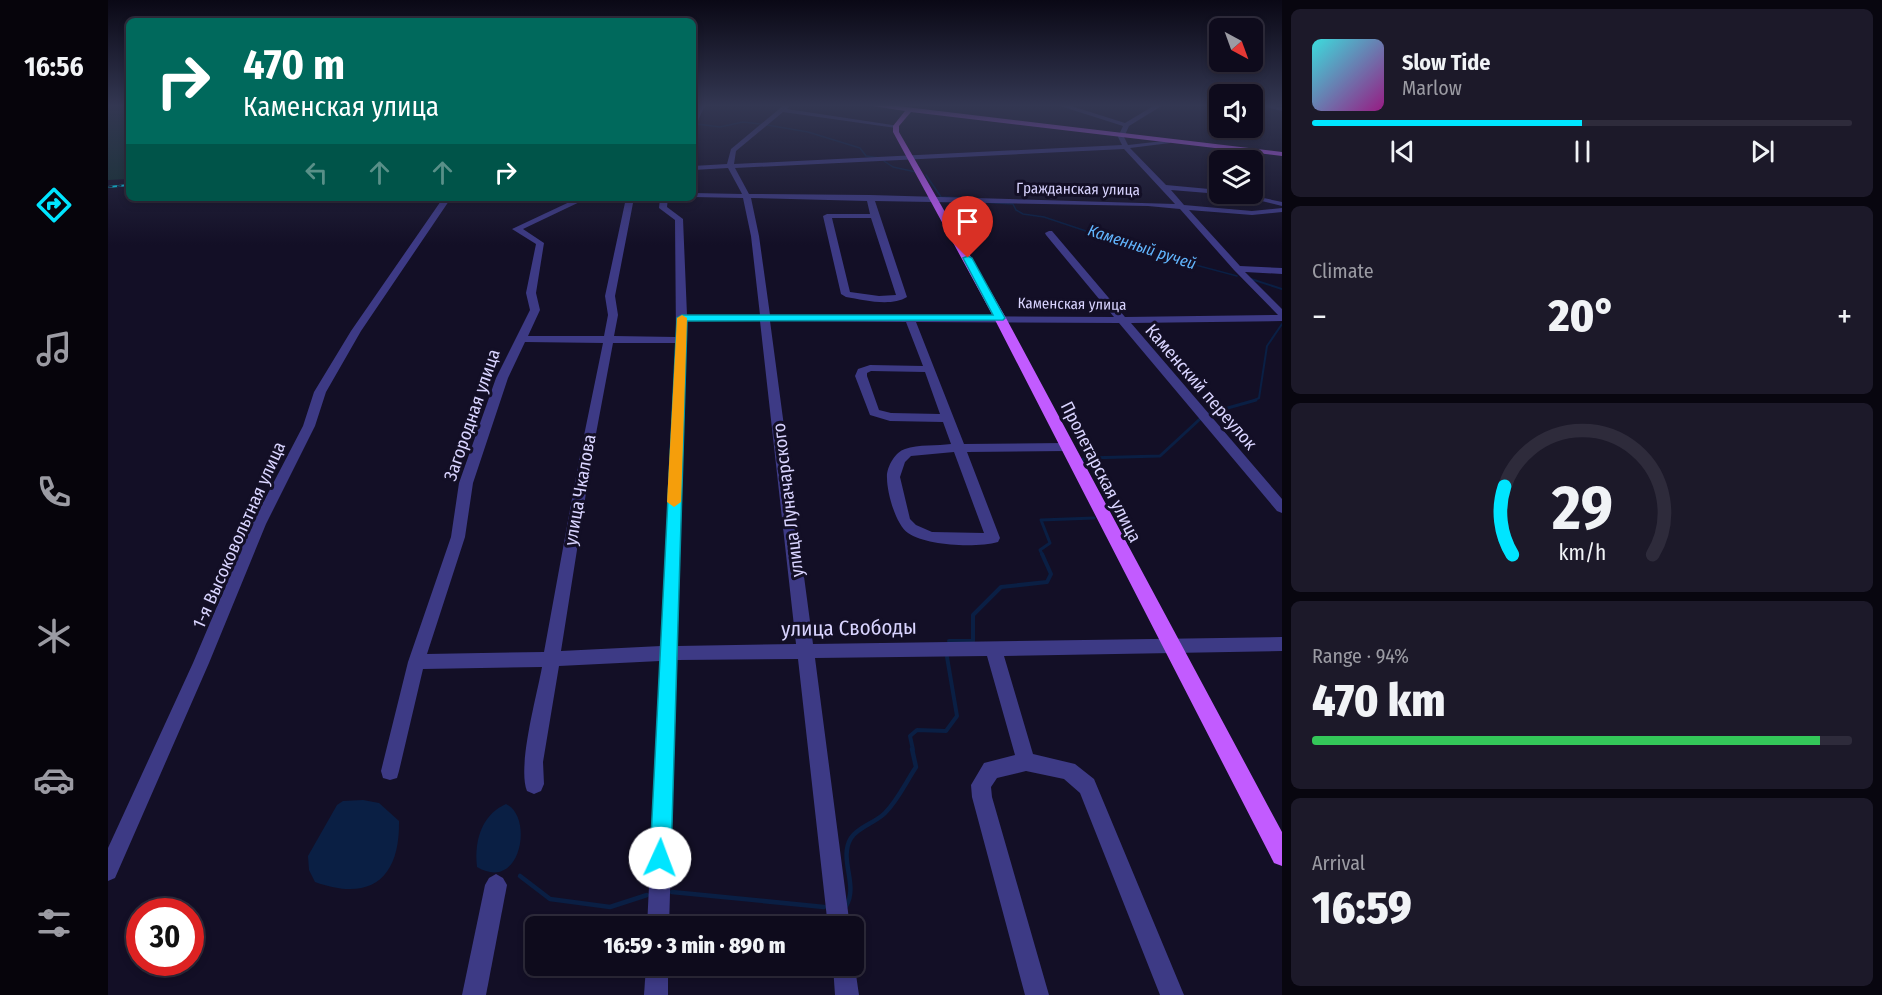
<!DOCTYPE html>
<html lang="en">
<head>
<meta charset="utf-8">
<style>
  body { margin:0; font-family:"Fira Sans Condensed",sans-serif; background:#1c1929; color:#f1f3f6; height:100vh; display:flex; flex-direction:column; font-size:22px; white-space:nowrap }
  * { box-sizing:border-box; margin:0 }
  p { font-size:20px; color:#9b9ba3 }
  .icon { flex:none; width:33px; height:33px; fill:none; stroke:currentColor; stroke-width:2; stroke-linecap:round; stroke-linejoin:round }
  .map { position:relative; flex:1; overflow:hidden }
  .panel { display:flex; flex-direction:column; gap:9px; padding:9px; background:#08060f; width:600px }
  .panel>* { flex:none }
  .guide { position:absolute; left:18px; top:18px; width:570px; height:183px; border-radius:9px; box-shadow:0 3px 9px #0003,0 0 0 2px #2e2b3b; background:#00695c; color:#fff; overflow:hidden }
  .needle { width:39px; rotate:139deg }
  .controls { position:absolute; left:1101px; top:18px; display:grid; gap:12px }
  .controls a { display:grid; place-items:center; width:54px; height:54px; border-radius:9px; background:#0e0b1c; box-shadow:0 3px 9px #0003,0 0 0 2px #2e2b3b; font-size:30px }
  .speed { position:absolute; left:18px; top:898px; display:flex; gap:12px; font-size:30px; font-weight:700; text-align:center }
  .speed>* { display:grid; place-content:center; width:78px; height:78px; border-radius:50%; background:#0e0b1c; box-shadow:0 3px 9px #0003,0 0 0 2px #2e2b3b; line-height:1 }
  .speed .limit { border:9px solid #d22; background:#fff; color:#111 }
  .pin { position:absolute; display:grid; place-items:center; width:51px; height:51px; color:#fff; margin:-62px -26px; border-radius:50% 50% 50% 0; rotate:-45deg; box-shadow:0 0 6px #0007 }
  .pin .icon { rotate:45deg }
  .me { position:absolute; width:66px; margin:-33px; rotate:2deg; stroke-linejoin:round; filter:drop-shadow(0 0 4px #0008) }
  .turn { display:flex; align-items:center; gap:21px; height:126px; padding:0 18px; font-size:27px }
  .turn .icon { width:78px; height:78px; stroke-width:2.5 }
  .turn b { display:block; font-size:42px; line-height:51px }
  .lanes { display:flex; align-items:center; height:57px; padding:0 18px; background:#0003; justify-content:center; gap:30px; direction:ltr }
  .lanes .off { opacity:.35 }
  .big { font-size:45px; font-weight:800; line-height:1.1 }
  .panel .widget { flex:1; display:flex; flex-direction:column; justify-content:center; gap:9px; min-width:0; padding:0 21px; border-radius:9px; background:#1c1929 }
  .panel .dial { align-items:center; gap:0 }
  .dial svg { height:156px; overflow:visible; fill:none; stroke:#2e2b3b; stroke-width:7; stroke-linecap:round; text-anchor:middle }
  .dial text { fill:#f1f3f6; stroke:none }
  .song { display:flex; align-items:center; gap:18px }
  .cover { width:72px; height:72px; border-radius:9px; background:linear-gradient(135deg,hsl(180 70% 55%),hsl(310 70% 35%)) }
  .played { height:6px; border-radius:3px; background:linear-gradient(90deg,#00e5ff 50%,#2e2b3b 50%) }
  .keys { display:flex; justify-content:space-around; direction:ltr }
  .heat { display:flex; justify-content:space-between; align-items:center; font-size:33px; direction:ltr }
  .charge { height:9px; border-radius:4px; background:linear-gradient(90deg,#34c759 94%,#2e2b3b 0) }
  .trip { position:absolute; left:417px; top:916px; width:339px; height:60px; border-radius:9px; background:#0e0b1c; box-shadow:0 3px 9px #0003,0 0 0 2px #2e2b3b; font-weight:800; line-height:60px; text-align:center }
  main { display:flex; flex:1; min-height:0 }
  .tab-bar { display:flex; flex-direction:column; width:108px; justify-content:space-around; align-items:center; background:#06040b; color:#9b9ba3 }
  .tab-bar .icon { width:42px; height:42px }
  .tab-bar .on { color:#00e5ff }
  .tab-bar b { font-size:27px; color:#f1f3f6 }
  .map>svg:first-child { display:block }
  .green { fill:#12302f }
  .water { fill:#0a1f44 }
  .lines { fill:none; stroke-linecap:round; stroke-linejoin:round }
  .stream-far4 { stroke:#0a1f44; stroke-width:1.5 }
  .stream-far3 { stroke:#0a1f44; stroke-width:2 }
  .stream-far2 { stroke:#0a1f44; stroke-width:3 }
  .stream-far1 { stroke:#0a1f44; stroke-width:4 }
  .stream { stroke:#0a1f44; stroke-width:4.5 }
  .minor { fill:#3d3a85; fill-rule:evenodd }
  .major { fill:#c25bff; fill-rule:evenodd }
  .rail-casing { stroke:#00e5ff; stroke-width:2 }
  .rail { stroke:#130f26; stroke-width:1.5; stroke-dasharray:4.5; stroke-linecap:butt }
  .route { fill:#00e5ff; stroke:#0095a6; stroke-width:1.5 }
  .slow { fill:#f59e0b }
  .labels { text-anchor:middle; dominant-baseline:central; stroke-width:6; stroke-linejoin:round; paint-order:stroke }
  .far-street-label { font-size:15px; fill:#d9d4ff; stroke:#130f26 }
  .far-water-label { font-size:16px; font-style:italic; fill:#62b6ff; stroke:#130f26 }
  .street-label { font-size:18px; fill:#d9d4ff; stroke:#130f26 }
  .near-street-label { font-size:21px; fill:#d9d4ff; stroke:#130f26 }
</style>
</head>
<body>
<main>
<nav class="tab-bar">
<b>16:56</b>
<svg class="icon on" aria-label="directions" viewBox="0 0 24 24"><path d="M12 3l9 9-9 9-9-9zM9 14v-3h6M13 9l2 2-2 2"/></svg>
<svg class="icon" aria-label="music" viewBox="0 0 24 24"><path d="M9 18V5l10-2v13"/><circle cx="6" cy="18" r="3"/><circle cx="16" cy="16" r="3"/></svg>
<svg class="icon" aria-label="phone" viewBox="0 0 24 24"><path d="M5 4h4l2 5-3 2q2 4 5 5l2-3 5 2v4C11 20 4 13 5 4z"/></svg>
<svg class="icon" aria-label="climate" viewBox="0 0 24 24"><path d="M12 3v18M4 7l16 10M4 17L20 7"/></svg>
<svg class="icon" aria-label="car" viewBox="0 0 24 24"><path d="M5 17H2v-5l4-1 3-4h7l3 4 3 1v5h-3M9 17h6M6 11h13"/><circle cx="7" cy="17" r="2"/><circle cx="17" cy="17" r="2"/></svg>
<svg class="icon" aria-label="filters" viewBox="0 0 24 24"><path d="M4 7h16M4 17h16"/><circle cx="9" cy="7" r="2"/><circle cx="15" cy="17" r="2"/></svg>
</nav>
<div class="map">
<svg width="1174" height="995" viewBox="0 0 1174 995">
  <rect width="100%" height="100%" fill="#130f26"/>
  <path class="green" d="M0,105H21V179L0,180Z"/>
  <g class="water">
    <path d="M255,800L271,803L291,821C292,879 262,902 207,882L201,870L200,856L229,805L235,801Z"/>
    <path d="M398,804C426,817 413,893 369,867C366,842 373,815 398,804Z"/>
  </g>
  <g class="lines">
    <g class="stream-far4">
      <path d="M589,124L612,127L635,122L652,124"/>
      <path d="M659,125L700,132L752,148L758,156L772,158"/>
      <path d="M776,161L785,167L808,172"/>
      <path d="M818,175L833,197L864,198"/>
      <path d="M871,202L905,204L908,210L915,214L936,217L984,233L1017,238L1050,255L1129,276"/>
    </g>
    <g class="stream-far3">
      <path d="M1143,279L1174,289"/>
      <path d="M1145,401L1151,398L1159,346L1174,324"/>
    </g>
    <g class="stream-far2">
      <path d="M1102,418V413L1148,400"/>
      <path d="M975,463L973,460L979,458L1052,456L1092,419"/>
      <path d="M935,556L932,550L942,543L933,520L986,518"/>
    </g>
    <g class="stream-far1">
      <path d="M841,641H865V615L893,587L939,582L943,574L934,554"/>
      <path d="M805,750L802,736L809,730L838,731L849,716L839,657"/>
    </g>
    <g class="stream">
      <path d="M412,876L442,899L502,907L539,895"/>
      <path d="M564,892L716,907"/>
      <path d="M738,906C751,885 730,859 743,838C750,827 767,823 777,813C790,800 798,782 808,767L804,749"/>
    </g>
    <g class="minor">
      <path d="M591,105H597L588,125L585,127V118Z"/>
      <path d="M676,105H683L679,109L791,126L788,128L675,112L628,151L626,164L1014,145L1010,137L1015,126L949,105H960L1017,123L1047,105H1055L1021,126L1016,137L1020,145L1064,140L1062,143L1022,148L1058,185L1112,190V194H1115H1112L1063,190L1076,205L1144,211L1174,208V212L1144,215L1081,210L1132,266L1174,268V274L1137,272L1174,309V321L1023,323L1174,499V513L1169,511L1011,323L808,322L856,444L958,443L964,447L958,451L859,452L892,538L890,542C868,548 819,546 800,533C788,525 779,493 779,478C778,468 787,452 797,449C810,444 830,446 843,444L835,422L782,421L762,415L747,376L750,369L762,365L815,366L798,322L662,321L705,644L1174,637V651L896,656L925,754L967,764L986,779L1076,995H1052L972,793L956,779L918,771L889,778L883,787L884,797L941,995H917L864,797L863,785L876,763L907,755L879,656L707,658L742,927H720L690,659L569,660L561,927H539L552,661L451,666L435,762L436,784L433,791L426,794L419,791C409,767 429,695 434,667L315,669L291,771L289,778L282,780L275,778L273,771L300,662L343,537L351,483L388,378L422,310L418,293L428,244L404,229L470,198H480L415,229L436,243L428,293L432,310L420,336H496L500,315L497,296L518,198H526L507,296L510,315L506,336L568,337L567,220L551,208L552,198H560L559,207L575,219L579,315H652L643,236L635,198L585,197V193L634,194L633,192L620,168L585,170V166L619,164L623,149ZM1016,149L1067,204L762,195L641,194L627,168ZM643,198L759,201L762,214H719L715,216L733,294L738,297C756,300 783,307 799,297L767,201L1040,206L1072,209L1126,270L1170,315L1017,317L944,231H941L937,233L938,235L1006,317L662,315L651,236ZM724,218H763L788,295L771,296L742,292ZM579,321H652L688,644L569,646ZM417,342L495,343L472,455L436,652L319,654L357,537L365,483L400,378ZM505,343H568L553,646L453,651L484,455ZM763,371L817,372L832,414L783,413L771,410L759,376V373ZM846,452L876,533L824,532L808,525L802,519L792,477L797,462L803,456Z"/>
      <path d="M1153,105L1174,107V111L1154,106Z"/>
      <path d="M1125,194H1137L1174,202V206Z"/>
      <path d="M335,198H343L253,331L218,392L207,426L158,524L101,663L7,878L0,881V848L85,663L144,524L195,426L206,392L243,331Z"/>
      <path d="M388,874L395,878L399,885L378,995H354L377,885L381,878Z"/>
      <path d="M746,961L751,995H727L725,966H746Z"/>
      <path d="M538,966H560V995H536Z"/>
    </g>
    <path class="major" d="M758,105H781L1174,152V156L803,112L791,126V132L898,318L1174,832V866L1166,863L886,318L785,132V126L797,111Z"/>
    <defs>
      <path id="rail" d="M0,187L21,185"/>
    </defs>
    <use href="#rail" class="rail-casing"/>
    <use href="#rail" class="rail"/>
  </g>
  <linearGradient id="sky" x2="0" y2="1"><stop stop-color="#0a0815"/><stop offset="0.43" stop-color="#333752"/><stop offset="1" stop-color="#333752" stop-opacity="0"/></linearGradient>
  <rect width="1174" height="245" fill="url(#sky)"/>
  <path class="route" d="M860,256L864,258L897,318L895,320L579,321L563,858L560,866L552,869L545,866L542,858L569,318L574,315H885L855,258Z"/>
  <path class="slow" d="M574,315L579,318L573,502L566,507L559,502L569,318Z"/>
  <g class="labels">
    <g class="far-street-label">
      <text transform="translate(970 189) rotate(1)">Гражданская улица</text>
      <text transform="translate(964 304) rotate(1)">Каменская улица</text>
    </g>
    <g class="far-water-label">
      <text transform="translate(1034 247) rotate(18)">Каменный ручей</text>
    </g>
    <g class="street-label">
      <text transform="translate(1093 387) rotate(49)">Каменский переулок</text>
      <text transform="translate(364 415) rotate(-71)">Загородная улица</text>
      <text transform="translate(993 472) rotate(63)">Пролетарская улица</text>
      <text transform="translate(472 490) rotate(-80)">улица Чкалова</text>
      <text transform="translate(680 500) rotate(-97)">улица Луначарского</text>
      <text transform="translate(131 535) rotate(-66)">1-я Высоковольтная улица</text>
    </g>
    <g class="near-street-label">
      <text transform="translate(741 628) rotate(-1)">улица Свободы</text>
    </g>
  </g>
</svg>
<div class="controls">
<a><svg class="needle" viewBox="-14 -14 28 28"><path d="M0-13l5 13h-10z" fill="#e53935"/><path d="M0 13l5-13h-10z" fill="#9b9ba3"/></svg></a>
<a><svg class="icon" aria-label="sound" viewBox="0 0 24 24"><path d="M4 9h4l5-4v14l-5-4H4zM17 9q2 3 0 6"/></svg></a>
<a><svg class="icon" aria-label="layers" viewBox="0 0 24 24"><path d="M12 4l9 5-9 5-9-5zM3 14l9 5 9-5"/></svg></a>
</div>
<div class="speed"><div class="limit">30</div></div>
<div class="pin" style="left:860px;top:258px;background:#d93025"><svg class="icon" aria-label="arrive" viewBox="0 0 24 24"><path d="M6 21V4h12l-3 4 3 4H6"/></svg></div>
<svg class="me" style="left:552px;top:858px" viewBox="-20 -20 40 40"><circle r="19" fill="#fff"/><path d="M0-13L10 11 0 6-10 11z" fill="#00e5ff"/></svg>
<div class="trip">16:59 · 3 min · 890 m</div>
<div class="guide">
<div class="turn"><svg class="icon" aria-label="right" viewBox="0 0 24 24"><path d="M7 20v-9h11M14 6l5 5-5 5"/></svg><div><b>470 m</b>Каменская улица</div></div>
<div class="lanes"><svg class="icon off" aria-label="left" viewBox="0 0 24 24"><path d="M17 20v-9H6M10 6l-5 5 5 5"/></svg><svg class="icon off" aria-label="ahead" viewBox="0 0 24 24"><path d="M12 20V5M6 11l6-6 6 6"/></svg><svg class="icon off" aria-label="ahead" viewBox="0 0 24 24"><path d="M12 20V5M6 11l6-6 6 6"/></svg><svg class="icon" aria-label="right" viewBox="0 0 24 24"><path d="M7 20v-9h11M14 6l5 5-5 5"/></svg></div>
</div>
</div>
<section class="panel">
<div class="widget">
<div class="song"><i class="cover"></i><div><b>Slow Tide</b><p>Marlow</p></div></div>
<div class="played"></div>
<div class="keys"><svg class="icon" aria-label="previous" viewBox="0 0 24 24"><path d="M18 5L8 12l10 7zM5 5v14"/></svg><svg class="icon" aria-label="pause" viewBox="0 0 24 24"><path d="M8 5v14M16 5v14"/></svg><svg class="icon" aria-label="next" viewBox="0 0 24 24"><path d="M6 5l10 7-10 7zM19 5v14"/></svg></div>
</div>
<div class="widget"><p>Climate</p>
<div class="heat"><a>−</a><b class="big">20°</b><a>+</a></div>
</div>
<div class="widget dial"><svg viewBox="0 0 100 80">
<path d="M14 69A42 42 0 1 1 86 69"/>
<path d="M14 69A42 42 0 0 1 10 34" stroke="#00e5ff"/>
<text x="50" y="56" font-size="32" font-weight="700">29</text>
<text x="50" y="72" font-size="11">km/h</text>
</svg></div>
<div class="widget"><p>Range · 94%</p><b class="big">470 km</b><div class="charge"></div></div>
<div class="widget"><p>Arrival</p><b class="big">16:59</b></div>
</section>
</main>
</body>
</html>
